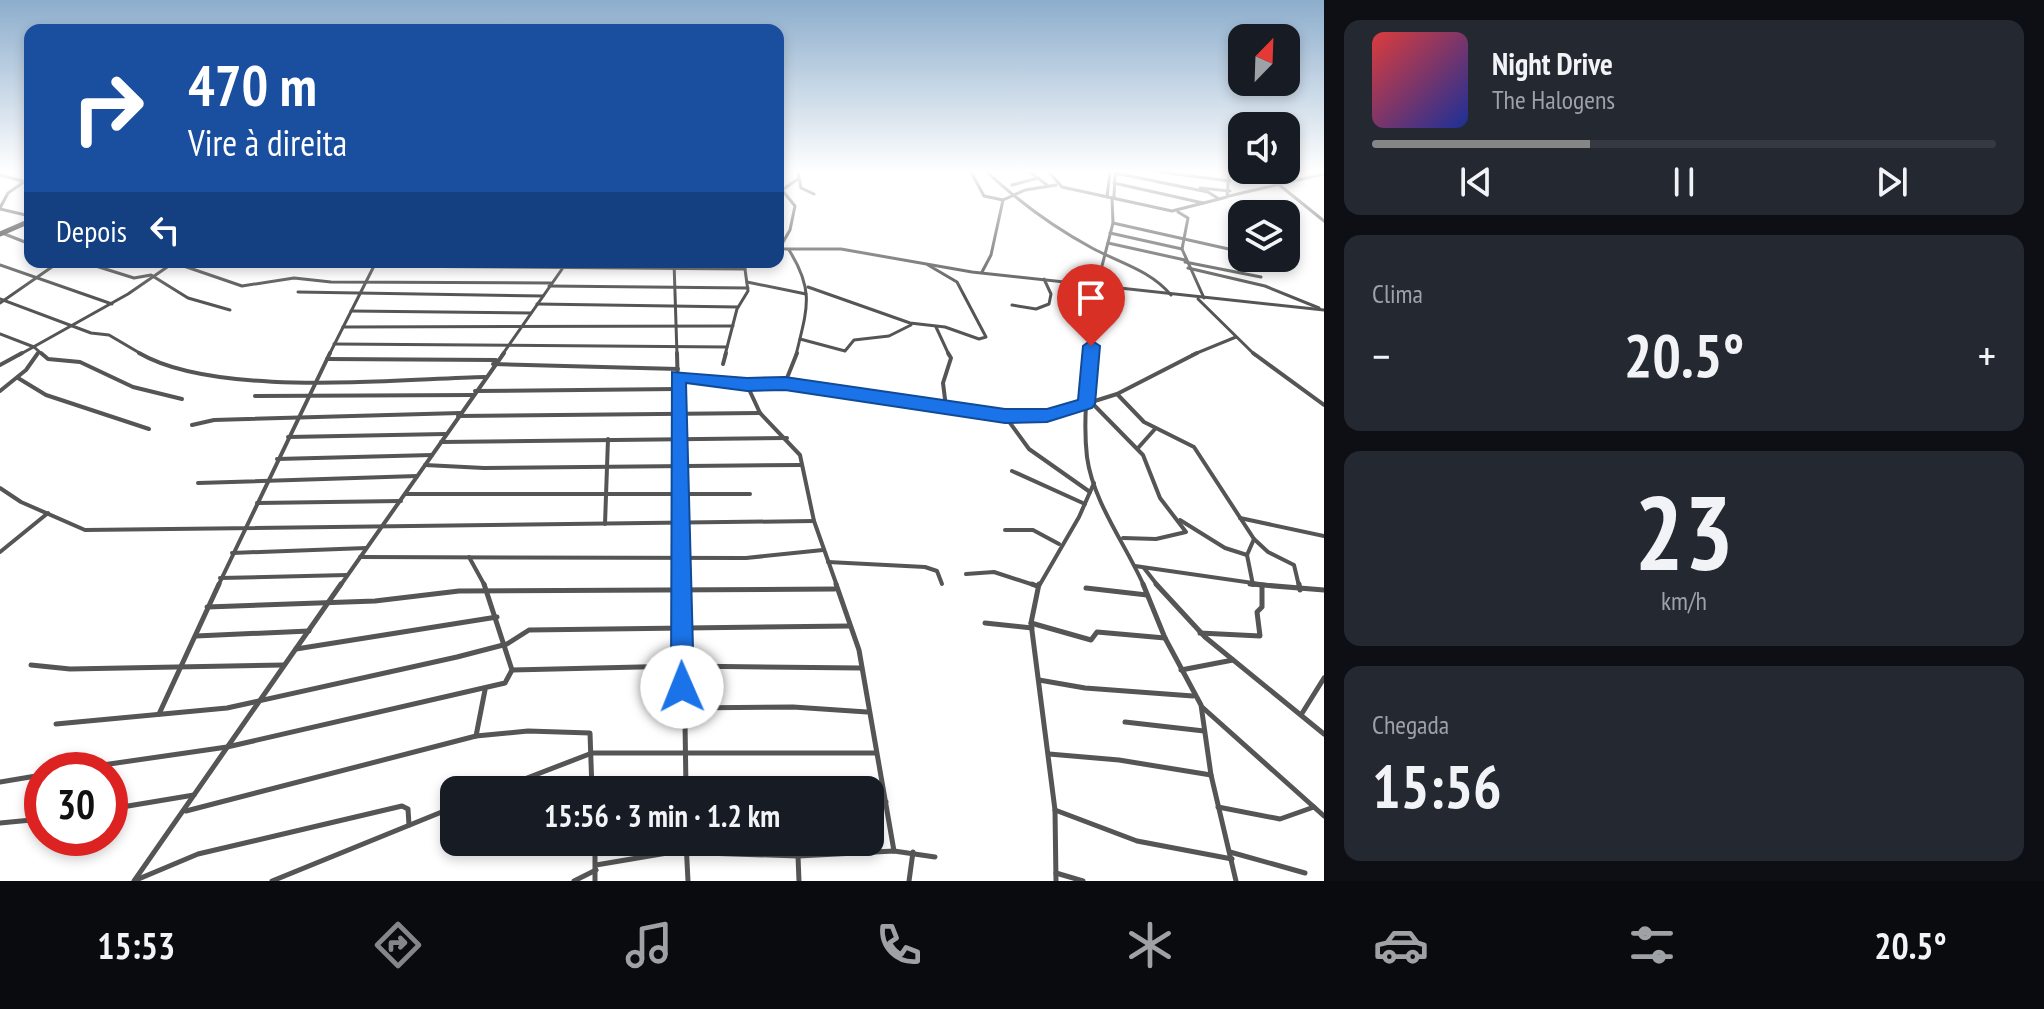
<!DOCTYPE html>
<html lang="pt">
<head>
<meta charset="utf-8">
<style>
  body { margin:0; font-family:"PT Sans Narrow",sans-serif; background:#242831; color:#f1f3f6; height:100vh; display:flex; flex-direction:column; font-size:30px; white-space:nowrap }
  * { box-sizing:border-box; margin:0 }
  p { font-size:26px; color:#9ea1a6 }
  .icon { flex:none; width:44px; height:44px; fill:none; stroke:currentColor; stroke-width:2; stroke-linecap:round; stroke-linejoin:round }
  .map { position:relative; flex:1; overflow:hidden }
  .details { display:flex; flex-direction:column; gap:20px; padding:20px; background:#0d0f14; width:720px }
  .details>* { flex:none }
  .top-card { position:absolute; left:24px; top:24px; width:760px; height:244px; border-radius:16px; box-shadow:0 4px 12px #0003; background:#1a4fa0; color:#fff; overflow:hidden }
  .needle { width:52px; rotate:23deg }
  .buttons { position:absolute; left:1228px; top:24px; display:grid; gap:16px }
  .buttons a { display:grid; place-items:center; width:72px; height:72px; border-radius:16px; background:#171b24; box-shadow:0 4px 12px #0003; font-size:40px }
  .speed { position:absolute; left:24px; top:752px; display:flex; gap:16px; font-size:40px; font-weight:700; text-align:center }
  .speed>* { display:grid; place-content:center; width:104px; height:104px; border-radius:50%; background:#171b24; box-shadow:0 4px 12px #0003; line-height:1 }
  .speed .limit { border:12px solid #d22; background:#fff; color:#111 }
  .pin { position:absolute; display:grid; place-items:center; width:68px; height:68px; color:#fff; margin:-82px -34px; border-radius:50% 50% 50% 0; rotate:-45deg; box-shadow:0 0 8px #0007 }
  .pin .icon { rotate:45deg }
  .me { position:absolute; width:88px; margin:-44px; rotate:359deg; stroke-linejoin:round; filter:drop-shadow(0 0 6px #0008) }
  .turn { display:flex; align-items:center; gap:28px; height:168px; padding:0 32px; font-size:36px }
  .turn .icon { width:104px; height:104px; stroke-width:2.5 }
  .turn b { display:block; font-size:56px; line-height:68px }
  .then { display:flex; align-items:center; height:76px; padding:0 32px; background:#0003; gap:16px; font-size:30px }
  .big { font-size:60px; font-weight:600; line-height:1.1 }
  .details .card { flex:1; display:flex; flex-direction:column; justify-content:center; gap:12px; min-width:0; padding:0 28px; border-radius:16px; background:#242831 }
  .details .dial { align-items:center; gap:0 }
  .dial b { font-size:104px; line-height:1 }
  .song { display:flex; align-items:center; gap:24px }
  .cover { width:96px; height:96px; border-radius:12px; background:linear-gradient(135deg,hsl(0 70% 55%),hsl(230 70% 35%)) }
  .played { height:8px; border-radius:4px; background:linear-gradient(90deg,#858687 35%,#363941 35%) }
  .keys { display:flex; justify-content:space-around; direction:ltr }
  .heat { display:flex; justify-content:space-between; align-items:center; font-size:44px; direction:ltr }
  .trip { position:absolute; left:440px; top:776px; width:444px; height:80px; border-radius:16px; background:#171b24; box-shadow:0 4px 12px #0003; font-weight:600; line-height:80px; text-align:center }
  .tab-bar { display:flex; height:128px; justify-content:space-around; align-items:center; background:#090b0e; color:#9ea1a6 }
  .tab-bar .icon { width:56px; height:56px }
  .tab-bar .active { color:#858687 }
  .tab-bar b { font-size:36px; color:#f1f3f6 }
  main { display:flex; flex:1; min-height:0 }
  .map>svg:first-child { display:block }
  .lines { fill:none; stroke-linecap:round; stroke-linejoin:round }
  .street-far2 { stroke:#555; stroke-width:3 }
  .street-far1 { stroke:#555; stroke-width:4 }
  .street { stroke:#555; stroke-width:5 }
  .secondary { stroke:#222; stroke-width:5 }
  .route { fill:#1a73e8; stroke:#114b97; stroke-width:2 }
</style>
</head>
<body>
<main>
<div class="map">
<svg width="1324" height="881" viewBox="0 0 1324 881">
  <rect width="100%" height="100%" fill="#fff"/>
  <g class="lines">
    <g class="street-far2">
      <path d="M798,172L801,188L814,194"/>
      <path d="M971,172L984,196L1003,200"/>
      <path d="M987,172C1018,201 1055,228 1092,248C1120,263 1150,270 1171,295"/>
      <path d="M1030,172L1047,185"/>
      <path d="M1049,172L1062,187L1172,211L1227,197L1229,172"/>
      <path d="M1160,172L1230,181"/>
      <path d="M1115,173L1208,192L1219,199"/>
      <path d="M0,175L30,183"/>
      <path d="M1114,183L1203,203"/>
      <path d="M1277,183L1324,221"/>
      <path d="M1012,185L1038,178"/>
      <path d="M1200,188L1230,191"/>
      <path d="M1229,196L1324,174"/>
      <path d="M1107,197L1110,172"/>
      <path d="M1114,197L1115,174"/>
      <path d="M0,208L8,193L24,182"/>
      <path d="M0,209L30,216"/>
      <path d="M1178,212L1188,218L1182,249L1204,298"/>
      <path d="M1113,223L1242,252"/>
      <path d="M2,233L30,244"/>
      <path d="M1110,233L1182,249"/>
      <path d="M1108,243L1185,260"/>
      <path d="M778,249H841L972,272L1324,310"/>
      <path d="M779,249L790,230L795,206L782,190L798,179"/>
      <path d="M789,250C815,291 807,309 796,355"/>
      <path d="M83,262L134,278L151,275L188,298L230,310"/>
      <path d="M172,262L242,286L294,278L331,282L551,283"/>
      <path d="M674,262L677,355"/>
      <path d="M1185,262L1261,277"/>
      <path d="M0,265L112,304"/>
      <path d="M373,266L745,269"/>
      <path d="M1188,268L1265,286L1319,308"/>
      <path d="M982,272L991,255L1003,200L1025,190L1056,185"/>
      <path d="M747,282L806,294"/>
      <path d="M549,286L748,288"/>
      <path d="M808,287L910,323L945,327L979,339L986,337L957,282L928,265"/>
      <path d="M298,292L543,296"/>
      <path d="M0,299L91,333L109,335L143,355"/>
      <path d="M1198,299L1255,355"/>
      <path d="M0,303L59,262"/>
      <path d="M537,304L738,307"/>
      <path d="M1012,305L1036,309L1049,304L1051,294L1044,279"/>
      <path d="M351,311L531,313"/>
      <path d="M343,327L733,326"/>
      <path d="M936,327L949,355"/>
      <path d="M0,334L34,347L43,355"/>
      <path d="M800,339L845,351L854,340L889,336L911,325"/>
      <path d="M334,344L727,347"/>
      <path d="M19,355L128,294L173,263"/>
      <path d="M329,355L376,262"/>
      <path d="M502,355L567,262"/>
      <path d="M725,355L737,309L748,291L744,262"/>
      <path d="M1091,355L1102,266L1113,223L1112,198"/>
      <path d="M1192,355L1236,337"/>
    </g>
    <g class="street-far1">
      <path d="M41,353L48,359L80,362L133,387L182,399"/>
      <path d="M139,353C216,398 394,379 485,377"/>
      <path d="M677,353L683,586"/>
      <path d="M1091,353C1087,386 1083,423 1087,457C1093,502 1126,545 1144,586"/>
      <path d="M1253,353L1324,405"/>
      <path d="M327,359L496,360"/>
      <path d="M493,364L678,369"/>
      <path d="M723,364L726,353"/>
      <path d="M0,365L22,353"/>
      <path d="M678,376L747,385L785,383L797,353"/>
      <path d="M18,378L46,395L149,429"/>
      <path d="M785,383L1005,416H1047L1117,394L1197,353"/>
      <path d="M747,385L760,413L800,455L814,521L837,586"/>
      <path d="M0,391L26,370L38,353"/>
      <path d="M475,391L677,389"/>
      <path d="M1118,395L1144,422L1194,447L1254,539L1268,552L1294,565L1299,586"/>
      <path d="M255,396L473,395"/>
      <path d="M1091,402L1143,455L1160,498L1186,532L1156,539L1123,538"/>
      <path d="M946,407L943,383L951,358L948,353"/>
      <path d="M458,416L760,413"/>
      <path d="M1005,416L1029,449L1090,492"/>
      <path d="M192,425L214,420L460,413"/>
      <path d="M288,437L445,434"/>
      <path d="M441,442L787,438"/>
      <path d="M1138,448L1155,429"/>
      <path d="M277,459L432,455"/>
      <path d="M425,465L484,468L801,465"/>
      <path d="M1012,471L1085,504"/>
      <path d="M198,483L417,476"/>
      <path d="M0,488L21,502L85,530L814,521"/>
      <path d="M406,494H750"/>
      <path d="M257,503L401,501"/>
      <path d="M1240,518L1324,536"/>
      <path d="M1180,520L1225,548L1247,555"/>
      <path d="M605,524L608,439"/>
      <path d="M1005,530H1033L1059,544"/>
      <path d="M0,552L48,513"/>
      <path d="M232,553L366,548"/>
      <path d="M360,557L746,558L823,550"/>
      <path d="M469,557L485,586"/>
      <path d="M828,562L925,567L937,571L942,584"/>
      <path d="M1135,566L1274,586"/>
      <path d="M1144,568L1158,586"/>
      <path d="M966,574L994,572L1037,586"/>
      <path d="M220,578L347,575"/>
      <path d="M1253,585L1247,555L1254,539"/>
      <path d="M218,586L330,353"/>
      <path d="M340,586L504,353"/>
      <path d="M1039,586L1079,517L1094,483"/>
    </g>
    <g class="street">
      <path d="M683,584L686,790"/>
      <path d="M836,584L859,650L894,851"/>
      <path d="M1032,584L1037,586"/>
      <path d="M1039,584L1031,623L1055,810L1056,881"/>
      <path d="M1143,584L1165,638L1201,705L1211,775L1236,881"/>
      <path d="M1156,584L1205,637L1324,734"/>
      <path d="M1250,584L1324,590"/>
      <path d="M1299,584L1300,590"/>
      <path d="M1086,588L1147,595"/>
      <path d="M207,607L375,601L459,591L835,589"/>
      <path d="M985,623L1032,628"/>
      <path d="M1031,623L1091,640L1097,632L1165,638"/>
      <path d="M1200,633L1260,636L1257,612L1262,607V586"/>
      <path d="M196,636L309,631"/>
      <path d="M296,649L497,617"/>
      <path d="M31,665L70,669L284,665"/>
      <path d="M512,670L682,666L861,668"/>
      <path d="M1181,670L1233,660"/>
      <path d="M1039,680L1085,688L1193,696"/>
      <path d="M1202,707L1324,816"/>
      <path d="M683,708L793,707L867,712"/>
      <path d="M159,714L219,584"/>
      <path d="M1301,715L1324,678"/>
      <path d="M1125,722L1204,731"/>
      <path d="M56,724L227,708L457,657L507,644L529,630L850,626"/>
      <path d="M476,736L528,731L590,733L592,790"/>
      <path d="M1049,754L1119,760L1211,775"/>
      <path d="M68,770L227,747L505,683L512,670L484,584"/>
      <path d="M0,782L42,775"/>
      <path d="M496,790L592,753H876"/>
      <path d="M870,801L886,802"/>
      <path d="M1218,807L1280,819L1314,807"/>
      <path d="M110,809L194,795"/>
      <path d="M1055,810L1137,841L1232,859"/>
      <path d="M186,811L476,736L485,690"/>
      <path d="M0,823L42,819"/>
      <path d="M595,842V881"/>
      <path d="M686,842L688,881"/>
      <path d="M1230,852L1305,873"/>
      <path d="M798,856L799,881"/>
      <path d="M596,865L673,852L798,856L894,851L935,857"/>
      <path d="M1056,873L1083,881"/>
      <path d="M136,880L198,854L402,806L408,809L409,825"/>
      <path d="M134,881L341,584"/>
      <path d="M272,881L454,807"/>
      <path d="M574,881L596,870"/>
      <path d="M909,881L913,852"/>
    </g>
    <path class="secondary" d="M0,234L30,221"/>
  </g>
  <linearGradient id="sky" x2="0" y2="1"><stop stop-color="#8cadcc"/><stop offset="0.58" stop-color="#fff"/><stop offset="1" stop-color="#fff" stop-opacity="0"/></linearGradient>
  <rect width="1324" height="295" fill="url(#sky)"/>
  <path class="route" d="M1091,340L1100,346L1095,404L1092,408L1047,422L1005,423L785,390L747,391L686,383L694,687L691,695L682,698L674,695L671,687L672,372L747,378L785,377L1005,409H1047L1078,400L1083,346Z"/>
</svg>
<div class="buttons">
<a><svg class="needle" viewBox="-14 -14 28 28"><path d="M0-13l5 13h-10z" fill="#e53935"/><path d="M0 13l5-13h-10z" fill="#9ea1a6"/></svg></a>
<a><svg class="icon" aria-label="sound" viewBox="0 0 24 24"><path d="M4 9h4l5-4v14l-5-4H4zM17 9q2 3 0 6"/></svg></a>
<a><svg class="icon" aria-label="layers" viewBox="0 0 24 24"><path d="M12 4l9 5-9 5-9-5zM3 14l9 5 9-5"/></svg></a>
</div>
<div class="speed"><div class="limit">30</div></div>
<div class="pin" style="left:1091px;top:346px;background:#d93025"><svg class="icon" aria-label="arrive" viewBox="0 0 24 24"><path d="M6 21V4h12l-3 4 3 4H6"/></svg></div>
<svg class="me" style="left:682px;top:687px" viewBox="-20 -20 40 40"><circle r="19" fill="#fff"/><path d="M0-13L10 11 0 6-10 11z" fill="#1a73e8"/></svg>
<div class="trip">15:56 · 3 min · 1.2 km</div>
<div class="top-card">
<div class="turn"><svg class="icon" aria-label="right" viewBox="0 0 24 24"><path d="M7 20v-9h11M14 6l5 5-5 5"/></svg><div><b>470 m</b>Vire à direita</div></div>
<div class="then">Depois<svg class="icon" aria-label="left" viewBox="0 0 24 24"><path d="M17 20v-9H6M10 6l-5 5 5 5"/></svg></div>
</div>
</div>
<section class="details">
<div class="card">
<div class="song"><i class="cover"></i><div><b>Night Drive</b><p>The Halogens</p></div></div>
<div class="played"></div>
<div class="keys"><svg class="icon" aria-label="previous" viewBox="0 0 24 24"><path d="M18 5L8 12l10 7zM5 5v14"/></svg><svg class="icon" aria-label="pause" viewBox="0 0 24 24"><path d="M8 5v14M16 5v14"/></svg><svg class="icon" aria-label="next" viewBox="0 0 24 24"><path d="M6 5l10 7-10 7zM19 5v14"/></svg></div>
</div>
<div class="card"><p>Clima</p>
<div class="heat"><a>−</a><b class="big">20.5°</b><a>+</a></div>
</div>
<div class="card dial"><b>23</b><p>km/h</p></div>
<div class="card"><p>Chegada</p><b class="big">15:56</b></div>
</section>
</main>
<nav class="tab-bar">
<b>15:53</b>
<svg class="icon active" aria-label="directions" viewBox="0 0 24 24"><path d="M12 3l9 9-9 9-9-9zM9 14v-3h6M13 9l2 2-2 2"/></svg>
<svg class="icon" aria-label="music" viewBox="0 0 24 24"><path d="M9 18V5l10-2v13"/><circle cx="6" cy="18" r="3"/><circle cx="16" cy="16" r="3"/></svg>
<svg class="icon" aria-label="phone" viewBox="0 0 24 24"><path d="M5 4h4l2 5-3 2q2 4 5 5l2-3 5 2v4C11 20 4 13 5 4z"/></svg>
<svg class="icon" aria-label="climate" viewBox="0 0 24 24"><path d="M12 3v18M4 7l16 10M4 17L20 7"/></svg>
<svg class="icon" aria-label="car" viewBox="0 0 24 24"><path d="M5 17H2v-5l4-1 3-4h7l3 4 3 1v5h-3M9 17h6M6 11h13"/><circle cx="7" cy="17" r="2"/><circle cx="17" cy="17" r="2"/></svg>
<svg class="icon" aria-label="filters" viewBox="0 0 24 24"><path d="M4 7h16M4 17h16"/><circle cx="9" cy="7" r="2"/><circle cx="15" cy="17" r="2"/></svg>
<b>20.5°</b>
</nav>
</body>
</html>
